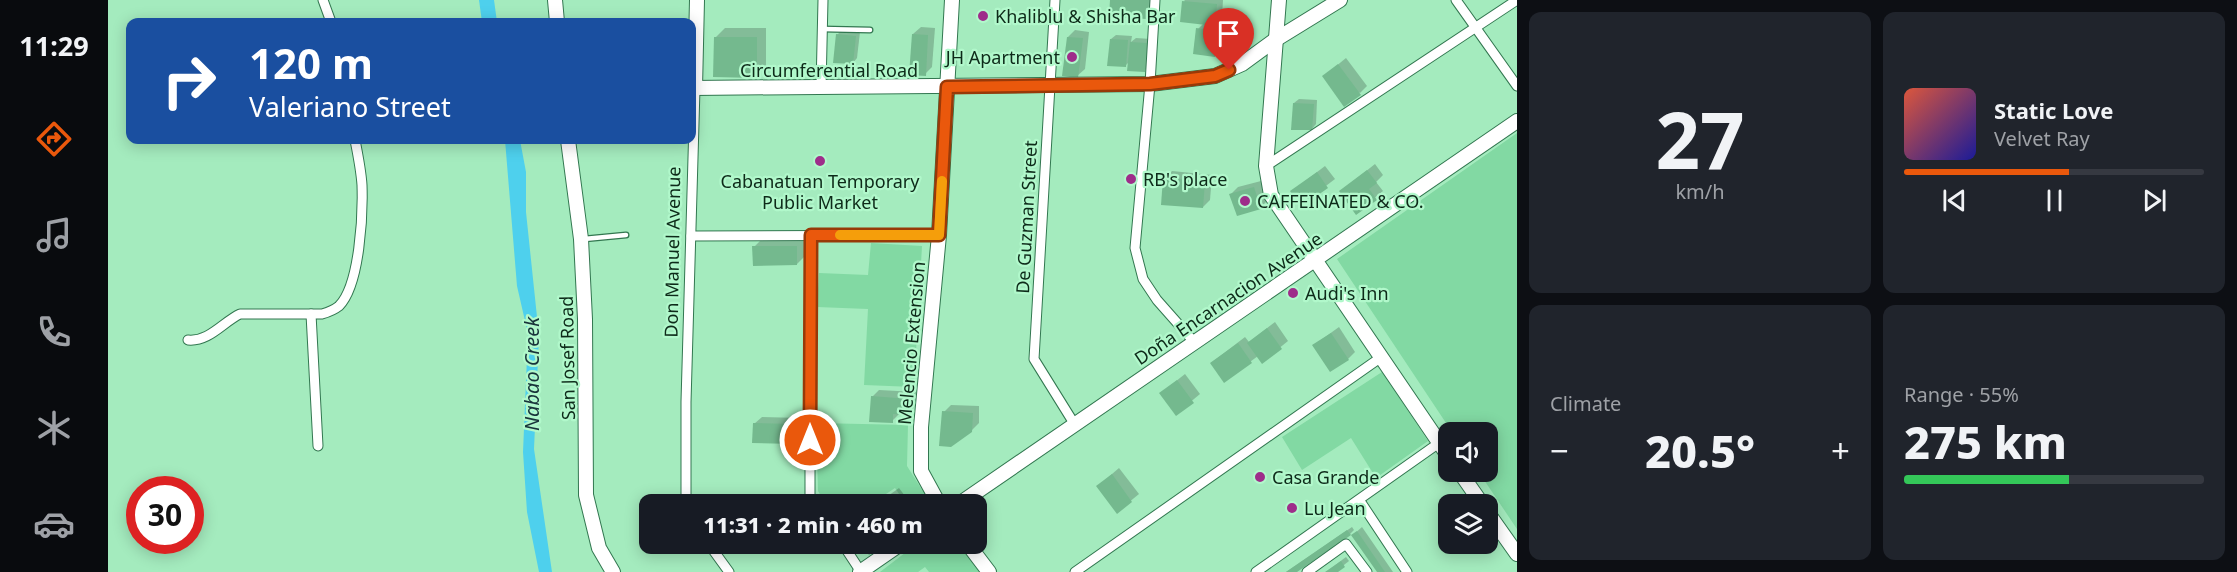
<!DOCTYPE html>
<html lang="en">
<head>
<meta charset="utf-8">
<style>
  body { margin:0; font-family:"Noto Sans",sans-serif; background:#20242c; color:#f1f3f6; height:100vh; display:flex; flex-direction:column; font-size:22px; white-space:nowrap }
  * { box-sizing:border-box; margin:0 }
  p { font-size:20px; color:#9ea1a6 }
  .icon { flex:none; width:33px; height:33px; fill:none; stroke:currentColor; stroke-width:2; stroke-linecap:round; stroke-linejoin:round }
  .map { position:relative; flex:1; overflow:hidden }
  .side { display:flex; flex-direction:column; gap:12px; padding:12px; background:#0d0f14; width:720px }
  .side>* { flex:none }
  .banner { position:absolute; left:18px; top:18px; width:570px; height:126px; border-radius:12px; box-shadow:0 3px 15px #0003; background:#1a4fa0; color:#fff; overflow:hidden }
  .fabs { position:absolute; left:1330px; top:422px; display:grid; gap:12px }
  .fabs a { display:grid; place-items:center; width:60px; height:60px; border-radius:12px; background:#171b24; box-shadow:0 3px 15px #0003; font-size:30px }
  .speed { position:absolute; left:18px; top:476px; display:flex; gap:12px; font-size:30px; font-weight:700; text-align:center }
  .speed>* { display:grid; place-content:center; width:78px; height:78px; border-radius:50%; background:#171b24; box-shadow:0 3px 15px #0003; line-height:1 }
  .speed .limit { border:9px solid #d22; background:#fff; color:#111 }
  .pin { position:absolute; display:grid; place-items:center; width:51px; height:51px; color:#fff; margin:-62px -26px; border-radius:50% 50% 50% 0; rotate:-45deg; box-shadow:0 0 6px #0007 }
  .pin .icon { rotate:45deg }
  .me { position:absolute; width:66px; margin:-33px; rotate:0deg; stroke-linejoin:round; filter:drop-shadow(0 0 4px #0008) }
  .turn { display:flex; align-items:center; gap:21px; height:126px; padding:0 24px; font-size:27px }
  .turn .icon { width:78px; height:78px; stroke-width:2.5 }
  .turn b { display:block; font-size:42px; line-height:51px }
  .big { font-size:45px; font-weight:800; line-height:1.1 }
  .side .tile { flex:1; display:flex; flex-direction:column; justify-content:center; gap:9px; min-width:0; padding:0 21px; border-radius:12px; background:#20242c }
  .side .dial { align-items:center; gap:0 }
  .dial b { font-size:78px; line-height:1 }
  .song { display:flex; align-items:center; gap:18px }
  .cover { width:72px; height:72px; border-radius:9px; background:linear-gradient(135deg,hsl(10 70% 55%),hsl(240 70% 35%)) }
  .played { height:6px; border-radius:3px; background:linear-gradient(90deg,#ea580c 55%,#363941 55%) }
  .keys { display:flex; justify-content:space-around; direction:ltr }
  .heat { display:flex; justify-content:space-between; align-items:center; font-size:33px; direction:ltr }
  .charge { height:9px; border-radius:4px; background:linear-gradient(90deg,#34c759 55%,#363941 0) }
  .side .tiles { flex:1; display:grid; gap:12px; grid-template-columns:repeat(2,1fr) }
  .trip { position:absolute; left:531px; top:494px; width:348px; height:60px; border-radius:12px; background:#171b24; box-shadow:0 3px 15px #0003; font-weight:800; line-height:60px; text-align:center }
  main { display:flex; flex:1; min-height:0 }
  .dock { display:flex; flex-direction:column; width:108px; justify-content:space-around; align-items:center; background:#090b0e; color:#9ea1a6 }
  .dock .icon { width:42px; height:42px }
  .dock .on { color:#ea580c }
  .dock b { font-size:27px; color:#f1f3f6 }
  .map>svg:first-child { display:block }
  .green { fill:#82d9a3 }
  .water { fill:#4ed0ed }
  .shadow { fill:#0003 }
  .building { fill:#74b98e }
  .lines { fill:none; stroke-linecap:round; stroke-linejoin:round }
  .lane-casing { stroke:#327750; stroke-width:7 }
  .street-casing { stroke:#327750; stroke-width:11 }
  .secondary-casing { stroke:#327750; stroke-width:16 }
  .lane { stroke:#fff; stroke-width:4.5 }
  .street { stroke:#fff; stroke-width:9 }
  .secondary { stroke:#fff; stroke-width:14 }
  .route-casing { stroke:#983908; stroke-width:15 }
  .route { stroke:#ea580c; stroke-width:10 }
  .slow { stroke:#f59e0b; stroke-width:10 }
  .poi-dot { fill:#9e2d8a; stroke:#b1f8cb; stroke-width:2 }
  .labels { text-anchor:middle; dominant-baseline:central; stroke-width:4.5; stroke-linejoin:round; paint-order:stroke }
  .poi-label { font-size:18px; fill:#0d2a19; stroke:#b1f8cb; text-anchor:start }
  .street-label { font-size:18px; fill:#0d2a19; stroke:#b1f8cb }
  .water-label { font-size:20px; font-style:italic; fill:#18333a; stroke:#b1f8cb }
</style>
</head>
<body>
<main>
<nav class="dock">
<b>11:29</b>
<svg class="icon on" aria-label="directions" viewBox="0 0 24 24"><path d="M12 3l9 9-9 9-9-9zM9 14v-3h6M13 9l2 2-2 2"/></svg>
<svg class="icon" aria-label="music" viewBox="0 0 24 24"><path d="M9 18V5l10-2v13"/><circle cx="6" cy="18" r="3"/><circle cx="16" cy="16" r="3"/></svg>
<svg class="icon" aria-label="phone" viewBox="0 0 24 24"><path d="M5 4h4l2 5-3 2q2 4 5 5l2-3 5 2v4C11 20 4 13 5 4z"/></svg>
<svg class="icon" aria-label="climate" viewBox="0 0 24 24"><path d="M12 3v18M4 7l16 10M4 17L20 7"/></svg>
<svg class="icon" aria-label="car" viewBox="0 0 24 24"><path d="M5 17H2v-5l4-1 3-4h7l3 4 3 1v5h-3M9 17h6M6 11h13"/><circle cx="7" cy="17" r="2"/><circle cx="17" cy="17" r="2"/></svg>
</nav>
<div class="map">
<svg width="1409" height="572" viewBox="0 0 1409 572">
  <rect width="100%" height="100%" fill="#a4ebbe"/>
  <g class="green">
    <path d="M1409,133V529L1370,471H1380V432H1344L1229,259Z"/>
    <path d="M763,243L814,246L806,387L756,385L760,309L709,307L711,273L760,275Z"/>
    <path d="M1274,372L1320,441L1268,478L1243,438L1194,470L1174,437Z"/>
    <path d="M708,423L800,425L799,466L823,504H798L787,488L763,504H718L710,491Z"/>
    <path d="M810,543H850L871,572H821L817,567L810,572H772Z"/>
  </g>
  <g class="water">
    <path d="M371,0H386L389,22H374Z"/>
    <path d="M397,140H412L418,172V212L431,336L426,449L444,572H431L419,512L415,452L420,334L409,286Z"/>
  </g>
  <g class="shadow">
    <path d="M1004,0H1046V11L1039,18Z"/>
    <path d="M1077,0H1115L1114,17L1105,26L1114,27L1110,51L1106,56L1090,29L1096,23L1076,1Z"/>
    <path d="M813,27L827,28L824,67L817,74L805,34Z"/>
    <path d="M617,28H658V67L648,76L607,38Z"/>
    <path d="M734,30L752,32L749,58L745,63L729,35Z"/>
    <path d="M967,30L981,32L977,69L969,76L960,37Z"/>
    <path d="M1008,35L1024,36L1023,42L1028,38L1043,39L1041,66L1036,71L1021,62L1017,66L1003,39Z"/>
    <path d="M1238,58L1259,86L1252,93L1216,76Z"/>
    <path d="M1191,99L1209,100L1208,124L1204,129L1186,103Z"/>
    <path d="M1267,164L1275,175L1268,182L1275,191L1248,213L1233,191Z"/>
    <path d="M1217,166L1227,179L1193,205L1184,191Z"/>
    <path d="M1064,171L1104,175L1102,200L1095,207L1057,179Z"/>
    <path d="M1153,181L1160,200L1153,207L1130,214L1123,194L1130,187Z"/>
    <path d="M696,239V257L689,264L646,247L653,240Z"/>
    <path d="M1167,322L1180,341L1154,362L1150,356L1116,381L1103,363L1137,337L1141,342Z"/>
    <path d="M1231,327L1247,352L1240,359L1206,345Z"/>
    <path d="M1077,374L1092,394L1068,414L1053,393Z"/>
    <path d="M771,390L808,392L807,406L800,414H791L784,421L764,397Z"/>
    <path d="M843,405L871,406V423L863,431L836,412Z"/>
    <path d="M654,417L693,418V435L686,442L646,424Z"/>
    <path d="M1011,468L1031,494L1009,512L990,486Z"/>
    <path d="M791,488L803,504H770L773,501Z"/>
    <path d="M1244,527L1246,530L1242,534L1187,572H1178Z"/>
    <path d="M1254,527L1285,572H1271L1245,535Z"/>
    <path d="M1238,557L1241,561L1227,572H1218Z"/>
  </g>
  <g class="building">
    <path d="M1002,0H1041L1039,19L1001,17Z"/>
    <path d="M1074,1L1109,4L1107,26L1072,22Z"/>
    <path d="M1088,28L1110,31L1107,57L1085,54Z"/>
    <path d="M728,34L748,36L745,64L725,63Z"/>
    <path d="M804,34L820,35L818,76L801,75Z"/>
    <path d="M606,37H649V78L605,77Z"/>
    <path d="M959,37L975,38L970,78L954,76Z"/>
    <path d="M1002,39L1020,40L1018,67L999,66Z"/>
    <path d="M1022,42L1039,43L1037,72L1019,71Z"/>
    <path d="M1230,64L1253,95L1236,107L1214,76Z"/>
    <path d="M1185,103L1206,104L1204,130H1183Z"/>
    <path d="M1259,170L1269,183L1261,189L1269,200L1248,215L1231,191Z"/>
    <path d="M1209,172L1220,188L1193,207L1182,191Z"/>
    <path d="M1055,178L1097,181L1095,208L1053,205Z"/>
    <path d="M1146,187L1153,209L1129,216L1121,194Z"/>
    <path d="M644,246H689V265L645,266Z"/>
    <path d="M1159,328L1174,349L1154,364L1139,343Z"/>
    <path d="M1223,333L1241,360L1222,372L1204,345Z"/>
    <path d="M1130,343L1144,363L1116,383L1102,363Z"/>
    <path d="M1069,380L1086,403L1068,416L1051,393Z"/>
    <path d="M763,396L802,399L801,415L785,414V423L761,422Z"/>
    <path d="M834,411L865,413L864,432L843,447L831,446Z"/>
    <path d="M645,423L687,424L686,444L644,443Z"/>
    <path d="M1004,474L1024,502L1009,514L988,486Z"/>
    <path d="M783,494L791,504H769Z"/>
    <path d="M1239,530L1243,535L1189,572H1178Z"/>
    <path d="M1249,531L1277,572H1269L1243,535Z"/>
    <path d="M752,543H778L761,555Z"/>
    <path d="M1233,561L1237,567L1230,572H1217Z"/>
  </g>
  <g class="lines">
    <defs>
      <g id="lane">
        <path d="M714,29L762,30"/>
        <path d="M476,239L518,235"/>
      </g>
      <g id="street">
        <path d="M215,0L223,22"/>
        <path d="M947,0L926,359L967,425"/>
        <path d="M1047,0L1042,84L1027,248L1035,279L1049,300L1087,343"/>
        <path d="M1348,0L1409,86"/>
        <path d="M713,88L715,0"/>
        <path d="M1158,166L1409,0"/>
        <path d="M703,235L702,463V497L707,504"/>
        <path d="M583,236L831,235"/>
        <path d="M203,314L210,446"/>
        <path d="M80,340C101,342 115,322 132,314H214C221,312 226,310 231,306C252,285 255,214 254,185C253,170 250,155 247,140"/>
        <path d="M1252,501L1299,572"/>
        <path d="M581,504L578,496V402L587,88"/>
        <path d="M600,543L621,572"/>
        <path d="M734,543L753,572"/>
        <path d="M967,572L1272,358"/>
        <path d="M1148,572L1331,443"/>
        <path d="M1199,572L1238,544L1259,572"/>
      </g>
      <g id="secondary">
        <path d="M447,0L449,22"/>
        <path d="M1171,0L1158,166L1163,195L1341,457"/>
        <path d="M584,88L1042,84L1107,76L1134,64L1167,40L1232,0"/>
        <path d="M587,88L589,0"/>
        <path d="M460,140L473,239L477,319L478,495L491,548L505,572"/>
        <path d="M1351,471L1374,504"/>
        <path d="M831,504L813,471V427L831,235L844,0"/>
        <path d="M851,504L1409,121"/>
        <path d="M1380,513L1409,554"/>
        <path d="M859,543L881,572"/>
        <path d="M752,572L794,543"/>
      </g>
    </defs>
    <use href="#lane" class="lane-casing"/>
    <use href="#street" class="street-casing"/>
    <use href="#secondary" class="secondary-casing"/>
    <use href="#lane" class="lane"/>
    <use href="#street" class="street"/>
    <use href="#secondary" class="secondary"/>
  </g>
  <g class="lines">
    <defs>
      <path id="route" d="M702,440L703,235H831L839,87L1042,84L1107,76L1121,70"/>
    </defs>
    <use href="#route" class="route-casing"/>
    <use href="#route" class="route"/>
    <path class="slow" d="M732,235H831L834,181"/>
  </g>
  <g class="poi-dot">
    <circle cx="875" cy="16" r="6"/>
    <circle cx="964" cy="57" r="6"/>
    <circle cx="712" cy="161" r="6"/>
    <circle cx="1023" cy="179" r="6"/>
    <circle cx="1137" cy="201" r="6"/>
    <circle cx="1185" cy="293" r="6"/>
    <circle cx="1152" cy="477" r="6"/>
    <circle cx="1184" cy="508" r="6"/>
  </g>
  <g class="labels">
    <g class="poi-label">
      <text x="887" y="16">Khaliblu &amp; Shisha Bar</text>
      <text x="952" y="57" text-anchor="end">JH Apartment</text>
      <text x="1035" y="179">RB's place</text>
      <text x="712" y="181" text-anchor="middle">Cabanatuan Temporary<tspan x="712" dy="21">Public Market</tspan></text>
      <text x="1149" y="201">CAFFEINATED &amp; CO.</text>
      <text x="1197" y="293">Audi's Inn</text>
      <text x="1164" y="477">Casa Grande</text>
      <text x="1196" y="508">Lu Jean</text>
    </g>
    <g class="street-label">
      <text x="721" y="70">Circumferential Road</text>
      <text transform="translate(918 217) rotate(-87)">De Guzman Street</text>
      <text transform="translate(564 252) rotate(-89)">Don Manuel Avenue</text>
      <text transform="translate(1120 298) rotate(-34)">Doña Encarnacion Avenue</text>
      <text transform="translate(803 343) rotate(-85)">Melencio Extension</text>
      <text transform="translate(459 358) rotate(-91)">San Josef Road</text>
    </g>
    <g class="water-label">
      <text transform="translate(423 374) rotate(-90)">Nabao Creek</text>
    </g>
  </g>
</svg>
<div class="fabs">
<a><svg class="icon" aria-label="sound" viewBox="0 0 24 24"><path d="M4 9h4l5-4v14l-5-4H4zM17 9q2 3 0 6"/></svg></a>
<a><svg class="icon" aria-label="layers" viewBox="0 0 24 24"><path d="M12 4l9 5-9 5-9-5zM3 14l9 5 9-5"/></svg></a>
</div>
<div class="speed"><div class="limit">30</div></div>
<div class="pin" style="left:1121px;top:70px;background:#d93025"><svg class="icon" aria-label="arrive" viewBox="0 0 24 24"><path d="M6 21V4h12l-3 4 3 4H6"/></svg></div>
<svg class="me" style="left:702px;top:440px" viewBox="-20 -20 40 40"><circle r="17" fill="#ea580c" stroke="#fff" stroke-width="3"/><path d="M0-11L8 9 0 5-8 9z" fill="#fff"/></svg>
<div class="trip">11:31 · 2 min · 460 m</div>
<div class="banner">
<div class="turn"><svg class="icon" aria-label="right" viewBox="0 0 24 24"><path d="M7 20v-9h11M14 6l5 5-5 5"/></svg><div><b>120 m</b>Valeriano Street</div></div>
</div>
</div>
<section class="side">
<div class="tiles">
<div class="tile dial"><b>27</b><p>km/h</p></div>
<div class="tile">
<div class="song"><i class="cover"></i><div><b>Static Love</b><p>Velvet Ray</p></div></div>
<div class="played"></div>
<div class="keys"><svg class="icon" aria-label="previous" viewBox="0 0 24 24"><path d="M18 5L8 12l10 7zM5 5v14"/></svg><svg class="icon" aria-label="pause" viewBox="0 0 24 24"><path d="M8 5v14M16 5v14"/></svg><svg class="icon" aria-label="next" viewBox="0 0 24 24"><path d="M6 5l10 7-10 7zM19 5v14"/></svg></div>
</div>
<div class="tile"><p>Climate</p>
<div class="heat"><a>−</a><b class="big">20.5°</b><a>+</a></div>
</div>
<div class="tile"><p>Range · 55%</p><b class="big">275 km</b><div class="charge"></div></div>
</div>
</section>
</main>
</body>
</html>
